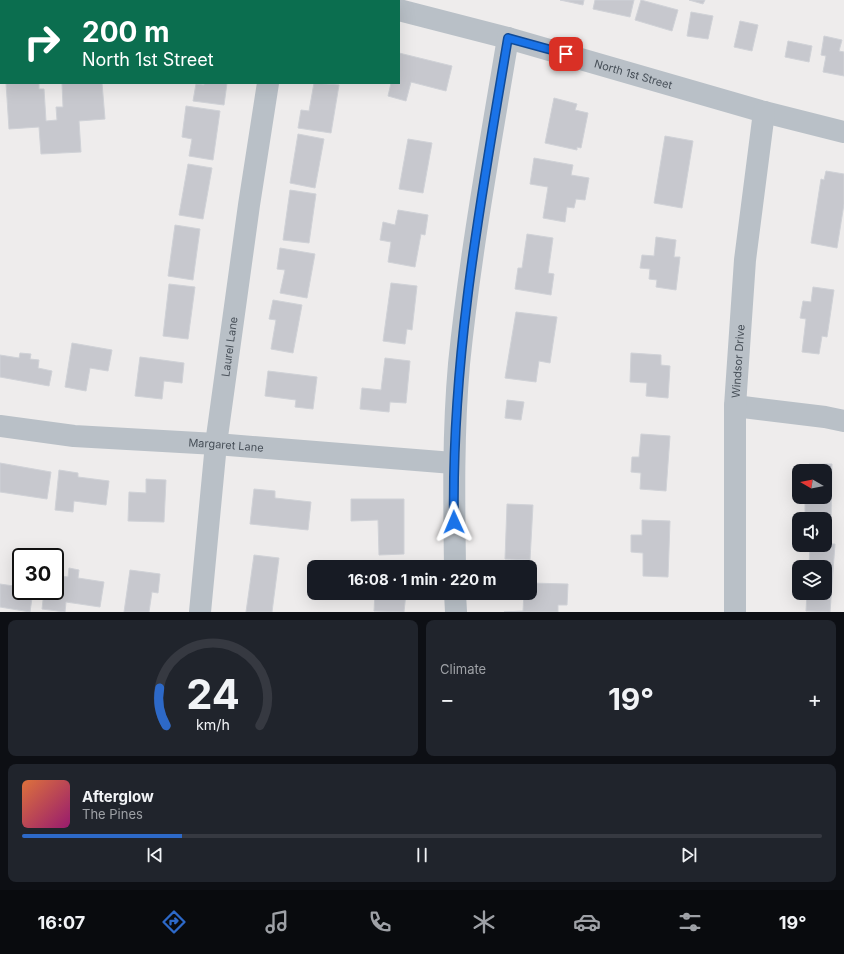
<!DOCTYPE html>
<html lang="en">
<head>
<meta charset="utf-8">
<style>
  body { margin:0; font-family:Inter,sans-serif; background:#20242c; color:#f1f3f6; height:100vh; display:flex; flex-direction:column; font-size:15px; white-space:nowrap }
  * { box-sizing:border-box; margin:0 }
  p { font-size:13px; color:#9ea1a6 }
  .icon { flex:none; width:22px; height:22px; fill:none; stroke:currentColor; stroke-width:2; stroke-linecap:round; stroke-linejoin:round }
  .map { position:relative; height:612px; overflow:hidden }
  .panel { display:flex; flex-direction:column; gap:8px; padding:8px; background:#0d0f14; flex:1 }
  .panel>* { flex:none }
  .hud { position:absolute; left:0px; top:0px; width:400px; height:84px; box-shadow:0 4px 16px #0002; background:#0b6e4f; color:#fff; overflow:hidden }
  .needle { width:26px; rotate:279deg }
  .buttons { position:absolute; left:792px; top:464px; display:grid; gap:8px }
  .buttons a { display:grid; place-items:center; width:40px; height:40px; border-radius:8px; background:#171b24; box-shadow:0 4px 16px #0002; font-size:20px }
  .speed { position:absolute; left:12px; top:548px; display:flex; gap:8px; font-size:20px; font-weight:700; text-align:center }
  .speed>* { display:grid; place-content:center; width:52px; height:52px; border-radius:50%; background:#171b24; box-shadow:0 4px 16px #0002; line-height:1 }
  .speed .limit { border:2px solid #111; border-radius:6px; background:#fff; color:#111 }
  .pin { position:absolute; display:grid; place-items:center; width:34px; height:34px; color:#fff; margin:-17px; border-radius:8px; box-shadow:0 2px 6px #0006 }
  .me { position:absolute; width:44px; margin:-22px; rotate:359deg; stroke-linejoin:round; filter:drop-shadow(0 0 3px #0008) }
  .turn { display:flex; align-items:center; gap:14px; height:84px; padding:0 16px; font-size:18px }
  .turn .icon { width:52px; height:52px; stroke-width:2.5 }
  .turn b { display:block; font-size:28px; line-height:34px }
  .big { font-size:30px; font-weight:700; line-height:1.1 }
  .panel .card { flex:1; display:flex; flex-direction:column; justify-content:center; gap:6px; min-width:0; padding:0 14px; border-radius:8px; background:#20242c }
  .panel .dial { align-items:center; gap:0 }
  .dial svg { height:104px; overflow:visible; fill:none; stroke:#363941; stroke-width:7; stroke-linecap:round; text-anchor:middle }
  .dial text { fill:#f1f3f6; stroke:none }
  .song { display:flex; align-items:center; gap:12px }
  .cover { width:48px; height:48px; border-radius:6px; background:linear-gradient(135deg,hsl(20 70% 55%),hsl(320 70% 35%)) }
  .played { height:4px; border-radius:2px; background:linear-gradient(90deg,#2d69c8 20%,#363941 20%) }
  .keys { display:flex; justify-content:space-around; direction:ltr }
  .heat { display:flex; justify-content:space-between; align-items:center; font-size:22px; direction:ltr }
  .panel .tiles { flex:1; display:grid; gap:8px; grid-template-columns:1fr 1fr }
  .card:last-child { grid-column:span 2 }
  .trip { position:absolute; left:307px; top:560px; width:230px; height:40px; border-radius:8px; background:#171b24; box-shadow:0 4px 16px #0002; font-weight:700; line-height:40px; text-align:center }
  .menu { display:flex; height:64px; justify-content:space-around; align-items:center; background:#090b0e; color:#9ea1a6 }
  .menu .icon { width:28px; height:28px }
  .menu .current { color:#2d69c8 }
  .menu b { font-size:18px; color:#f1f3f6 }
  .map>svg:first-child { display:block }
  .building { fill:#c7c8ce; stroke:#d0d2d7 }
  .lines { fill:none; stroke-linecap:round; stroke-linejoin:round }
  .minor { stroke:#b9c0c7; stroke-width:22 }
  .route-casing { stroke:#114b97; stroke-width:10 }
  .route { stroke:#1a73e8; stroke-width:7 }
  .labels { text-anchor:middle; dominant-baseline:central; stroke-width:3; stroke-linejoin:round; paint-order:stroke }
  .street-label { font-size:11px; fill:#464e57; stroke:#fff }
</style>
</head>
<body>
<div class="map">
<svg width="844" height="612" viewBox="0 0 844 612">
  <rect width="100%" height="100%" fill="#eeecec"/>
  <g class="building">
    <path d="M560,0H584L583,5Z"/>
    <path d="M595,0H634L630,17L593,9Z"/>
    <path d="M641,0L678,10L672,31L635,20Z"/>
    <path d="M689,0H705L703,4Z"/>
    <path d="M691,12L713,16L708,39L687,36Z"/>
    <path d="M740,21L758,25L752,51L734,47Z"/>
    <path d="M824,36L842,40L839,51L844,52V76L823,72L826,56L821,55Z"/>
    <path d="M788,41L812,46L809,62L785,57Z"/>
    <path d="M399,53L452,66L446,91L411,82L406,101L388,96L391,83H399Z"/>
    <path d="M6,83H39V89H44L46,121L57,120L56,107H63L62,83H102L105,119L79,121L81,152L41,154L39,127L9,129Z"/>
    <path d="M204,83H227L224,105L193,101L196,84L204,85Z"/>
    <path d="M314,83L339,85L331,133L298,128L301,110L309,111Z"/>
    <path d="M554,98L577,104L575,110L588,113L581,148L577,147V150L545,143Z"/>
    <path d="M186,106L220,111L213,160L189,156L192,139L182,137Z"/>
    <path d="M298,134L324,139L315,188L290,183Z"/>
    <path d="M665,136L693,141L682,208L654,203Z"/>
    <path d="M408,139L432,143L423,193L399,189Z"/>
    <path d="M534,158L573,165L571,175L589,178L585,200L576,199L574,208L567,207L565,222L543,218L548,187L530,184Z"/>
    <path d="M188,164L212,168L203,219L179,215Z"/>
    <path d="M826,171L844,174V204L837,248L811,243L821,179L824,180Z"/>
    <path d="M290,190L316,194L309,243L283,240Z"/>
    <path d="M398,210L428,215L425,235L421,234L415,267L388,262L391,242L380,240L383,222L395,225Z"/>
    <path d="M175,225L200,229L193,280L168,276Z"/>
    <path d="M527,234L553,238L548,273L554,274L551,295L515,289L518,268H522Z"/>
    <path d="M656,237L676,240L674,257H680L676,290L656,287L657,280L649,279L650,269L640,268L642,255L654,256Z"/>
    <path d="M280,248L315,254L307,298L280,293L285,270L277,269Z"/>
    <path d="M391,283L417,286L412,330L407,329L405,344L383,341Z"/>
    <path d="M169,284L195,287L188,339L163,336Z"/>
    <path d="M813,287L834,290L827,337L822,336L819,354L802,352L806,319L800,318L803,301L811,302Z"/>
    <path d="M273,300L302,305L293,353L271,349L276,320L269,319Z"/>
    <path d="M516,312L557,317L550,363L539,361L536,382L505,378Z"/>
    <path d="M72,343L112,350L108,371L90,368L86,391L65,387Z"/>
    <path d="M20,353L31,354L30,359L39,360L38,368L52,371L49,386L0,377V355L19,358Z"/>
    <path d="M631,353L661,355V365L670,366L668,398L646,396L647,383L630,382Z"/>
    <path d="M140,357L184,363L182,383L164,381L162,399L135,396Z"/>
    <path d="M385,358L410,361L406,403L390,402L389,412L360,409L362,388L381,390Z"/>
    <path d="M268,371L317,377L313,409L295,407L296,400L265,396Z"/>
    <path d="M507,400L524,402L521,420L505,418Z"/>
    <path d="M641,434L670,436L666,491L640,489L641,473L631,472L632,457H639Z"/>
    <path d="M0,463L51,472L47,499L0,492Z"/>
    <path d="M809,464H832L831,523L825,522V519H805V497H825V471H809Z"/>
    <path d="M59,470L78,473V477L109,481L106,505L74,501L73,512L55,510Z"/>
    <path d="M146,479L166,480L164,522L128,521L129,492L146,493Z"/>
    <path d="M254,489L275,491V498L311,502L308,530L250,524Z"/>
    <path d="M351,499H404V554L379,555L378,520L351,521Z"/>
    <path d="M507,504L533,505L530,560L505,559Z"/>
    <path d="M642,520L670,521L668,577L643,576V553L631,552V535H642Z"/>
    <path d="M825,544H835L830,612L806,611L807,593H825V567H809L810,545Z"/>
    <path d="M254,555L279,558L272,612H246Z"/>
    <path d="M69,568L79,570L78,578L104,582L100,607L66,602L65,612L42,609L44,591H55V575L68,577Z"/>
    <path d="M130,570L160,574L158,593L152,592L149,612H124Z"/>
    <path d="M530,583L568,584L567,605H558V612H504L523,611L524,593H530Z"/>
    <path d="M0,584L21,587V591H33L30,612L0,607Z"/>
    <path d="M375,593H406L404,612L374,611Z"/>
  </g>
  <g class="lines">
    <g class="minor">
      <path d="M70,0V1"/>
      <path d="M358,0L362,1"/>
      <path d="M128,1V0"/>
      <path d="M281,1V0"/>
      <path id="s1" d="M399,10L508,38L764,112L844,132"/>
      <path d="M0,21L1,22"/>
      <path d="M0,54L1,52"/>
      <path d="M735,406L825,417L844,421"/>
      <path id="s2" d="M0,426L74,436L216,444L453,463"/>
      <path d="M455,567C454,499 453,432 459,364C470,255 490,146 508,38"/>
      <path d="M455,593L456,612"/>
      <path id="s3" d="M200,612L216,444L249,205L268,83"/>
      <path id="s4" d="M735,612V406L745,260L764,112"/>
    </g>
  </g>
  <g class="lines">
    <defs>
      <path id="route" d="M454,522C451,359 481,198 508,38L566,54"/>
    </defs>
    <use href="#route" class="route-casing"/>
    <use href="#route" class="route"/>
  </g>
  <g class="labels">
    <g class="street-label">
      <text stroke="none"><textPath href="#s1" startOffset="243">North 1st Street</textPath></text>
      <text stroke="none"><textPath href="#s3" startOffset="267">Laurel Lane</textPath></text>
      <text stroke="none"><textPath href="#s4" startOffset="251">Windsor Drive</textPath></text>
      <text stroke="none"><textPath href="#s2" startOffset="227">Margaret Lane</textPath></text>
    </g>
  </g>
</svg>
<div class="buttons">
<a><svg class="needle" viewBox="-14 -14 28 28"><path d="M0-13l5 13h-10z" fill="#e53935"/><path d="M0 13l5-13h-10z" fill="#9ea1a6"/></svg></a>
<a><svg class="icon" aria-label="sound" viewBox="0 0 24 24"><path d="M4 9h4l5-4v14l-5-4H4zM17 9q2 3 0 6"/></svg></a>
<a><svg class="icon" aria-label="layers" viewBox="0 0 24 24"><path d="M12 4l9 5-9 5-9-5zM3 14l9 5 9-5"/></svg></a>
</div>
<div class="speed"><div class="limit">30</div></div>
<div class="pin" style="left:566px;top:54px;background:#d93025"><svg class="icon" aria-label="arrive" viewBox="0 0 24 24"><path d="M6 21V4h12l-3 4 3 4H6"/></svg></div>
<svg class="me" style="left:454px;top:522px" viewBox="-20 -20 40 40"><path d="M0-17L14 15 0 8-14 15z" fill="#1a73e8" stroke="#fff" stroke-width="4"/></svg>
<div class="trip">16:08 · 1 min · 220 m</div>
<div class="hud">
<div class="turn"><svg class="icon" aria-label="right" viewBox="0 0 24 24"><path d="M7 20v-9h11M14 6l5 5-5 5"/></svg><div><b>200 m</b>North 1st Street</div></div>
</div>
</div>
<section class="panel">
<div class="tiles">
<div class="card dial"><svg viewBox="0 0 100 80">
<path d="M14 69A42 42 0 1 1 86 69"/>
<path d="M14 69A42 42 0 0 1 9 40" stroke="#2d69c8"/>
<text x="50" y="56" font-size="32" font-weight="700">24</text>
<text x="50" y="72" font-size="11">km/h</text>
</svg></div>
<div class="card"><p>Climate</p>
<div class="heat"><a>−</a><b class="big">19°</b><a>+</a></div>
</div>
<div class="card">
<div class="song"><i class="cover"></i><div><b>Afterglow</b><p>The Pines</p></div></div>
<div class="played"></div>
<div class="keys"><svg class="icon" aria-label="previous" viewBox="0 0 24 24"><path d="M18 5L8 12l10 7zM5 5v14"/></svg><svg class="icon" aria-label="pause" viewBox="0 0 24 24"><path d="M8 5v14M16 5v14"/></svg><svg class="icon" aria-label="next" viewBox="0 0 24 24"><path d="M6 5l10 7-10 7zM19 5v14"/></svg></div>
</div>
</div>
</section>
<nav class="menu">
<b>16:07</b>
<svg class="icon current" aria-label="directions" viewBox="0 0 24 24"><path d="M12 3l9 9-9 9-9-9zM9 14v-3h6M13 9l2 2-2 2"/></svg>
<svg class="icon" aria-label="music" viewBox="0 0 24 24"><path d="M9 18V5l10-2v13"/><circle cx="6" cy="18" r="3"/><circle cx="16" cy="16" r="3"/></svg>
<svg class="icon" aria-label="phone" viewBox="0 0 24 24"><path d="M5 4h4l2 5-3 2q2 4 5 5l2-3 5 2v4C11 20 4 13 5 4z"/></svg>
<svg class="icon" aria-label="climate" viewBox="0 0 24 24"><path d="M12 3v18M4 7l16 10M4 17L20 7"/></svg>
<svg class="icon" aria-label="car" viewBox="0 0 24 24"><path d="M5 17H2v-5l4-1 3-4h7l3 4 3 1v5h-3M9 17h6M6 11h13"/><circle cx="7" cy="17" r="2"/><circle cx="17" cy="17" r="2"/></svg>
<svg class="icon" aria-label="filters" viewBox="0 0 24 24"><path d="M4 7h16M4 17h16"/><circle cx="9" cy="7" r="2"/><circle cx="15" cy="17" r="2"/></svg>
<b>19°</b>
</nav>
</body>
</html>
